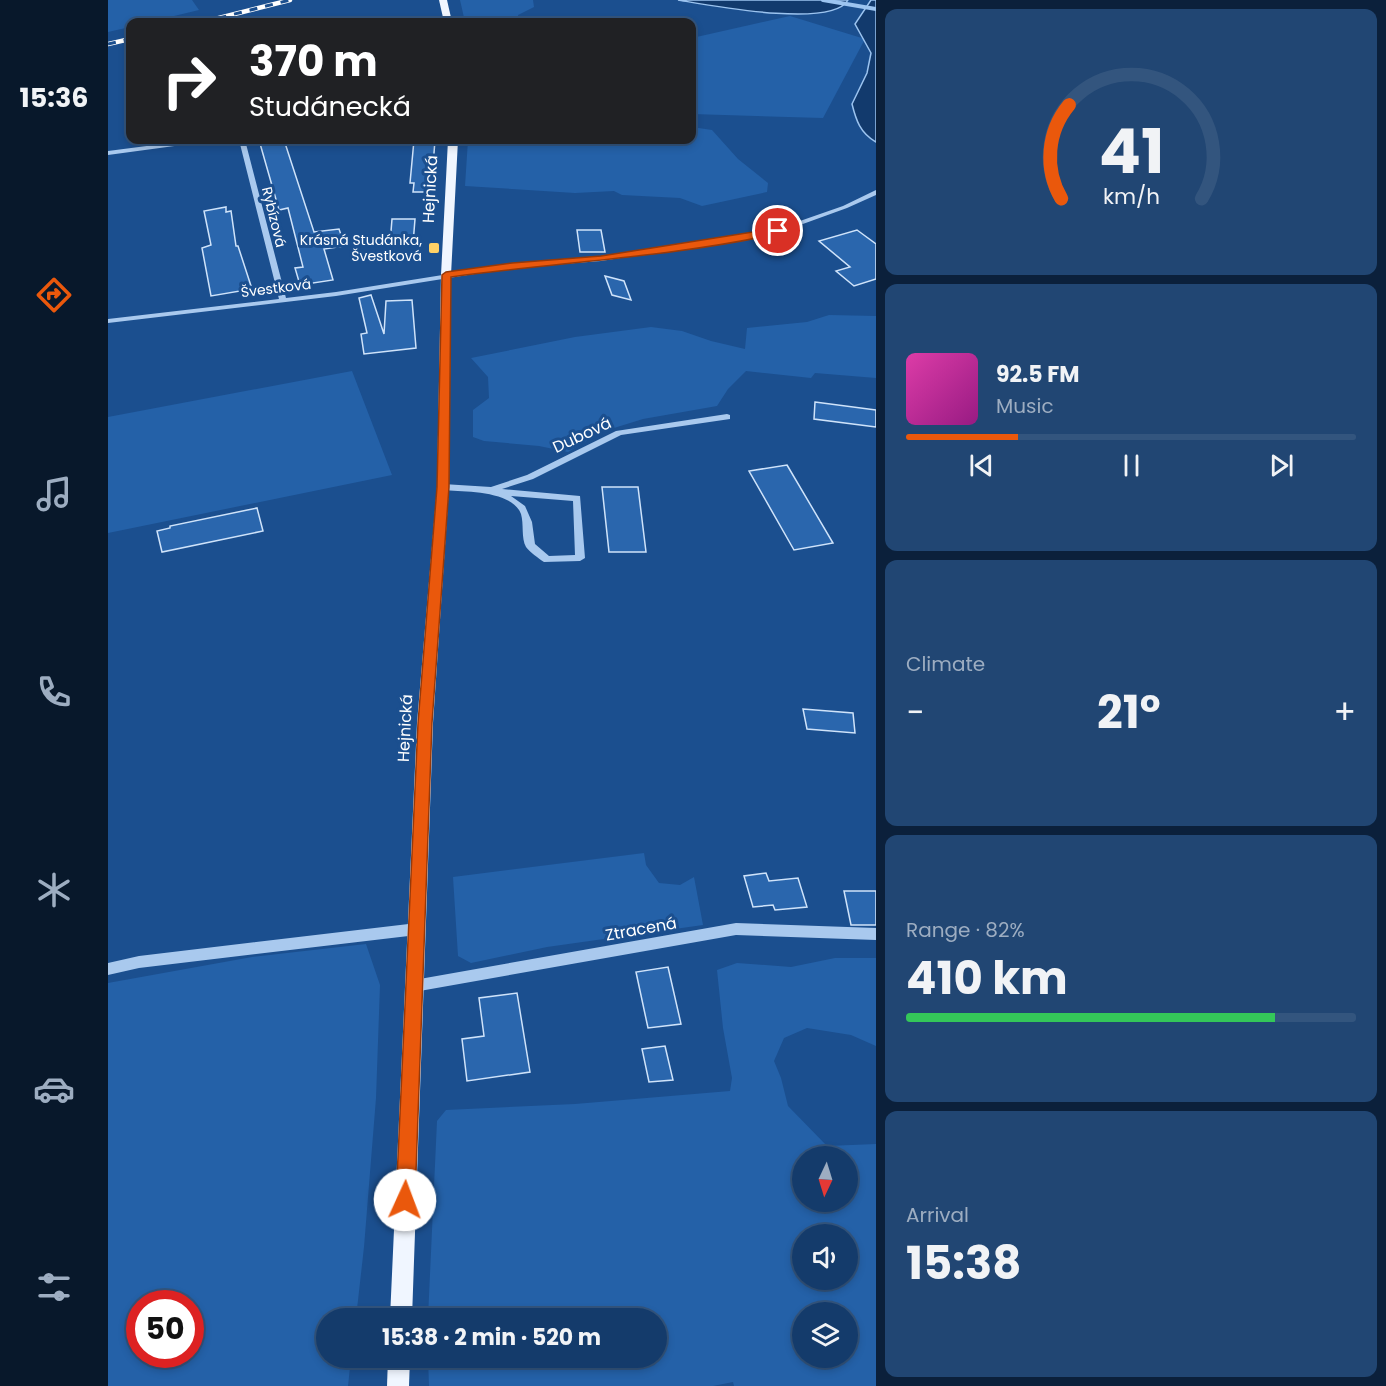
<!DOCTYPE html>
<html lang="en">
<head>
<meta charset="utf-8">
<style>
  body { margin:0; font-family:Poppins,sans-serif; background:#214673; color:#f1f3f6; height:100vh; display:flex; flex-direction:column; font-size:22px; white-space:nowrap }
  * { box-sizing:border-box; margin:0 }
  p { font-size:20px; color:#9dadc1 }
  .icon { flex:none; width:33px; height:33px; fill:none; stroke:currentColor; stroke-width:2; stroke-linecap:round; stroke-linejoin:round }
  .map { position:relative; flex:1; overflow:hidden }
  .side { display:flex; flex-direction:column; gap:9px; padding:9px; background:#0b203b; width:510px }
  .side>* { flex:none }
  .guide { position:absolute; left:18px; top:18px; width:570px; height:126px; border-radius:12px; box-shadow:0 3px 9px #0003,0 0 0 2px #33557e; background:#202124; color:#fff; overflow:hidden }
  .needle { width:39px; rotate:184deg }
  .buttons { position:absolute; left:684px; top:1146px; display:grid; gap:12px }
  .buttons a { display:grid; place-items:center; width:66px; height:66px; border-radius:50%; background:#143b6b; box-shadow:0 3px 9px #0003,0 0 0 2px #33557e; font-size:30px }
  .speed { position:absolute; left:18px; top:1290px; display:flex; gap:12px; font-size:30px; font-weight:700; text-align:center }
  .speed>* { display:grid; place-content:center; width:78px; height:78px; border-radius:50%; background:#143b6b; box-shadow:0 3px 9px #0003,0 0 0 2px #33557e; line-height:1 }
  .speed .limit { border:9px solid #d22; background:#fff; color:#111 }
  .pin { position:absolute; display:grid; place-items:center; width:51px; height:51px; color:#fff; margin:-26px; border:3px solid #fff; border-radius:50%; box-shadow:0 2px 6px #0007 }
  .me { position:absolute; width:66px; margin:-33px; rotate:2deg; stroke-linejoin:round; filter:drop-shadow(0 0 4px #0008) }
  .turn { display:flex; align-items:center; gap:21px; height:126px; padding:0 24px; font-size:27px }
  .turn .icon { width:78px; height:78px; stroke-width:2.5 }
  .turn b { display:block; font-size:42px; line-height:51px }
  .big { font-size:45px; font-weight:700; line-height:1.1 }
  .side .card { flex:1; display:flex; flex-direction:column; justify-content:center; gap:9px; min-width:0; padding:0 21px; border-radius:12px; background:#214673 }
  .side .dial { align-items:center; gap:0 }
  .dial svg { height:156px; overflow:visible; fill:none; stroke:#33557e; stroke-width:7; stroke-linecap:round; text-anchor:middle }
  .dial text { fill:#f1f3f6; stroke:none }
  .song { display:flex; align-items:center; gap:18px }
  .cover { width:72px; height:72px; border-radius:9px; background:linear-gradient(135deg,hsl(320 70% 55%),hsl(310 70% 35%)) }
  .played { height:6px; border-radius:3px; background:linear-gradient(90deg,#ea580c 25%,#33557e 25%) }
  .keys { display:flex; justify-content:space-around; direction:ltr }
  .heat { display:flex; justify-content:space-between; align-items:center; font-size:33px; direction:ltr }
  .charge { height:9px; border-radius:4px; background:linear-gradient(90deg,#34c759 82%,#33557e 0) }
  .trip { position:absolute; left:208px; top:1308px; width:351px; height:60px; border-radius:30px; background:#143b6b; box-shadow:0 3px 9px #0003,0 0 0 2px #33557e; font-weight:700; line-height:60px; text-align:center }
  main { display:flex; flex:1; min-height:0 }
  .tabs { display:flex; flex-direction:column; width:108px; justify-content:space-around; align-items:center; background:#08182b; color:#9dadc1 }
  .tabs .icon { width:42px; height:42px }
  .tabs .current { color:#ea580c }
  .tabs b { font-size:27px; color:#f1f3f6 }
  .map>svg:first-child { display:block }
  .green { fill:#2461a8; fill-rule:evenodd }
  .water { fill:#123a6d; stroke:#9cc4f0; stroke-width:1.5 }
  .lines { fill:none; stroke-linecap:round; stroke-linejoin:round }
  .stream { stroke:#9cc4f0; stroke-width:4 }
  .building { fill:#2a66ad; stroke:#cfe3fa; stroke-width:1.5 }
  .minor { fill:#a9c9ee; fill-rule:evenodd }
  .major { fill:#f0f6ff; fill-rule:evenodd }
  .rail-casing { stroke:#fff; stroke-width:4.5 }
  .rail { stroke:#1b4f8f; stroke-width:3; stroke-dasharray:8; stroke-linecap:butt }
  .route { fill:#ea580c; stroke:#983908; stroke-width:1.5 }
  .poi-dot { fill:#ffd166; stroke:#1b4f8f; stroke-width:2 }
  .labels { text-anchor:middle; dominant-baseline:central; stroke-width:6; stroke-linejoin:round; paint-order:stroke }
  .far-street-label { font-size:14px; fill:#fff; stroke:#1b4f8f }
  .far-poi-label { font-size:14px; fill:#fff; stroke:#1b4f8f; text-anchor:end }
  .street-label { font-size:16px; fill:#fff; stroke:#1b4f8f }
</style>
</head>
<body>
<main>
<nav class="tabs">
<b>15:36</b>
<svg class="icon current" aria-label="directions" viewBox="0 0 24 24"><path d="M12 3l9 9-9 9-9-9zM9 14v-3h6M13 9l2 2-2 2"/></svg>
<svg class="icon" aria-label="music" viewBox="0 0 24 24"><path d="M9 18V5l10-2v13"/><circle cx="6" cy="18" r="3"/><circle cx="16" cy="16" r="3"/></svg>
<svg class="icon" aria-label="phone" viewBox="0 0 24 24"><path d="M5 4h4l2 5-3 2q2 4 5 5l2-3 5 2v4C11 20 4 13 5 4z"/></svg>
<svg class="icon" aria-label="climate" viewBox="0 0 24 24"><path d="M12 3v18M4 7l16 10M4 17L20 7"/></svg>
<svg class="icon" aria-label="car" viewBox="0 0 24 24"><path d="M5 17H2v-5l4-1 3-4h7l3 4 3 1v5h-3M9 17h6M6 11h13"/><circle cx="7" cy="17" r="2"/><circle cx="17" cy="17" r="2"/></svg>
<svg class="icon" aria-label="filters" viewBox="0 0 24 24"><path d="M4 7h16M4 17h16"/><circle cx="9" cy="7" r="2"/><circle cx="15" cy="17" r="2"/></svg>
</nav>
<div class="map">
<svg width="768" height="1386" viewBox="0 0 768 1386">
  <rect width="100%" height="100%" fill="#1b4f8f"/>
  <g class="green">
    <path d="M0,0H84L91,10L41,22H22V27L0,32Z"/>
    <path d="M352,0H425L426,7L410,15L411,22H357Z"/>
    <path d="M682,16L757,39L715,118L584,114V38Z"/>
    <path d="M584,127L604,130L630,159L660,183L659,192L594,206L572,198L514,195L506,191L467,193L357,186L360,140H584Z"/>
    <path d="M721,315L768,316V378L707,373L703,378L638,371L620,389L609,406L535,419L493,432L460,452L431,446L376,441L365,437V410L381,398L380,377L363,358L467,337L543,327L574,331L603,341L637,349L639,328L699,322Z"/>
    <path d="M244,371L284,475L0,533V417Z"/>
    <path d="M536,853L538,865L551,883L572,885L586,877L595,925L439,947L363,963L350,956L345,877Z"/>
    <path d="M258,944L272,985L268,1098L256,1247L248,1318H219V1358H243L240,1386H0V983L144,957ZM32,1304H82V1354H32Z"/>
    <path d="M727,958H768V1046L743,1035L699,1028L676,1038L666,1061L673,1078L680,1106L719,1146L768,1144V1386H626L625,1382L605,1386H321L320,1358H549V1318H320L329,1121L338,1110L467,1104L622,1091L624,1078L615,1028L609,970L629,963L683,967ZM694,1156H740V1202H694ZM694,1234H740V1280H694ZM694,1312H740V1358H694Z"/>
  </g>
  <g class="water">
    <path d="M570,0H740C724,29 600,5 570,0Z"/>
    <path d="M763,0H768V142C752,133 748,120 744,104L759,73L763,53L747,24Z"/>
  </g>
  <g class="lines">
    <path class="stream" d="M715,0L768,9"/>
  </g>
  <g class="building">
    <path d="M151,140H176L206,232L231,229L237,246L216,249L225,280L192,285L187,268L195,267L180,208L171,210Z"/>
    <path d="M306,140H327L323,192H305L306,183H302Z"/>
    <path d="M118,207V212L123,211L128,246H130L144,289L103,296L94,248L103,245L96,211Z"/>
    <path d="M284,219H307L305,244H282Z"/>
    <path d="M469,230H493L497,252H472Z"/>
    <path d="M749,230L768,244V279L746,286L728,271L742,267L711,241Z"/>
    <path d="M497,276L516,281L523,300L504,295Z"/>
    <path d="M263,295L276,334L278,301L304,300L308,348L256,354L253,334L259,333L251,298Z"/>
    <path d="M707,402L768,410V427L706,419Z"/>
    <path d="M679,465L725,543L686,550L641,471Z"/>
    <path d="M494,487H530L538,552H501Z"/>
    <path d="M149,508L155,531L54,552L49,531L62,528V526Z"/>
    <path d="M695,709L745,713L747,733L699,729Z"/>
    <path d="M658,873L661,881L690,878L699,907L667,910L665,905L645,907L636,876Z"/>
    <path d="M736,891H768V925H743Z"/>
    <path d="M560,967L573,1024L540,1028L528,972Z"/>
    <path d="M409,993L422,1072L359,1081L354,1039L376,1036L371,998Z"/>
    <path d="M557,1046L565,1080L541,1082L534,1049Z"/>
  </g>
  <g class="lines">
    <g class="minor">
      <path d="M85,140H99L96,142L0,155V151Z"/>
      <path d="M131,140H137L178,298L228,292L404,264L493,257L669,229L735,206L768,190V195L739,208L670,233L493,261L404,268L228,296L0,323V319L171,299Z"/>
      <path d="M619,414L622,415V419L513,435L425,479L394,489L472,496L477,558L472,561L436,562C430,558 422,552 418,547C413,538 416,524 413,514C404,490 356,492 335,490L330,487L335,484L383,487L419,475L508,431ZM403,496L465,501L467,555L441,556L427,544L424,522L417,506Z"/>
      <path d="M309,923L313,925L315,929L313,933L309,935L31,968L0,975V963L31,956Z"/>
      <path d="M628,923L768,928V940L628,935L306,992L302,990L300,986L302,982L306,980Z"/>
    </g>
    <g class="major">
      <path d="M331,0H339L344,22H336Z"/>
      <path d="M340,140H350L343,275L341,487L325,723L304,1318H282L309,723L329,487L333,275Z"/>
      <path d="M280,1358H302L301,1386H279Z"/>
    </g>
    <defs>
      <g id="rail">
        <path d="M95,22L182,0"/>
        <path d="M0,44L22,39"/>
      </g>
    </defs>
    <use href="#rail" class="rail-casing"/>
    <use href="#rail" class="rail"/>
  </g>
  <path class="route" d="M670,228L674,231L673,233C565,257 453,262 343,277L341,487L324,723L307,1200L304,1206L297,1209L291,1206L288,1200L310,723L329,487L334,275L338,272L404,263L493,256Z"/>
  <rect class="poi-dot" x="320" y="242" width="12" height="12" rx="3"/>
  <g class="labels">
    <g class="far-street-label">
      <text transform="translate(166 217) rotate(76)">Rybízová</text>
      <text transform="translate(168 288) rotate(-7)">Švestková</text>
    </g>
    <g class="far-poi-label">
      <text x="314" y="240">Krásná Studánka,<tspan x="314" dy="16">Švestková</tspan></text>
    </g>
    <g class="street-label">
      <text transform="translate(322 189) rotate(-87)">Hejnická</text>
      <text transform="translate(474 435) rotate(-25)">Dubová</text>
      <text transform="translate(297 728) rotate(-87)">Hejnická</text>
      <text transform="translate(533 929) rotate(-10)">Ztracená</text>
    </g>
  </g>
</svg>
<div class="buttons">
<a><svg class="needle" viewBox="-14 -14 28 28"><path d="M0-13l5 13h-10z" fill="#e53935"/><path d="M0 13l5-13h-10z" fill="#9dadc1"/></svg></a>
<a><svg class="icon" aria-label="sound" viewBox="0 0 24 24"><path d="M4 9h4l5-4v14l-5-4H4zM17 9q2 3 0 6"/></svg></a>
<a><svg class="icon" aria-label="layers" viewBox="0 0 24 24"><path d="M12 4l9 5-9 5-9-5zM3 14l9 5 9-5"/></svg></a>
</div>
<div class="speed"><div class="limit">50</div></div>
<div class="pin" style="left:670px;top:231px;background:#d93025"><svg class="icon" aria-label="arrive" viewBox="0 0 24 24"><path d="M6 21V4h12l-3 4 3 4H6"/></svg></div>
<svg class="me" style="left:297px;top:1200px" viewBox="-20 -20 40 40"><circle r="19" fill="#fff"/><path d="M0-13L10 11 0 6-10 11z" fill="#ea580c"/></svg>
<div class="trip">15:38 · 2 min · 520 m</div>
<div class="guide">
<div class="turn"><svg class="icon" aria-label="right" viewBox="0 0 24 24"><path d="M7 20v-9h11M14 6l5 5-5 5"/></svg><div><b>370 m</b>Studánecká</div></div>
</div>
</div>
<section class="side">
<div class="card dial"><svg viewBox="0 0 100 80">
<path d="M14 69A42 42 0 1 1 86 69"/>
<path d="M14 69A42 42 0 0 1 18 21" stroke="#ea580c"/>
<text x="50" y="56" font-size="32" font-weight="700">41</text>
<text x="50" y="72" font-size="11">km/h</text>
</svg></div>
<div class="card">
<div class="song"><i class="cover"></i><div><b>92.5 FM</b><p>Music</p></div></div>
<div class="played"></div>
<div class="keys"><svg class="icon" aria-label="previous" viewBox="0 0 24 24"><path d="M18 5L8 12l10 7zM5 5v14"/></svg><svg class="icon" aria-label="pause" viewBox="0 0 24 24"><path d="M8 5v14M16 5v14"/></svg><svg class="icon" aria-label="next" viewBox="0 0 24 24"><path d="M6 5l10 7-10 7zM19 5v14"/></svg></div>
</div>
<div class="card"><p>Climate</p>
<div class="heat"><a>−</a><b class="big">21°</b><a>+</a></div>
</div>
<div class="card"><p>Range · 82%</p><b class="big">410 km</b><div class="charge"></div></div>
<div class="card"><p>Arrival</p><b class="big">15:38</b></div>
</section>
</main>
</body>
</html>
